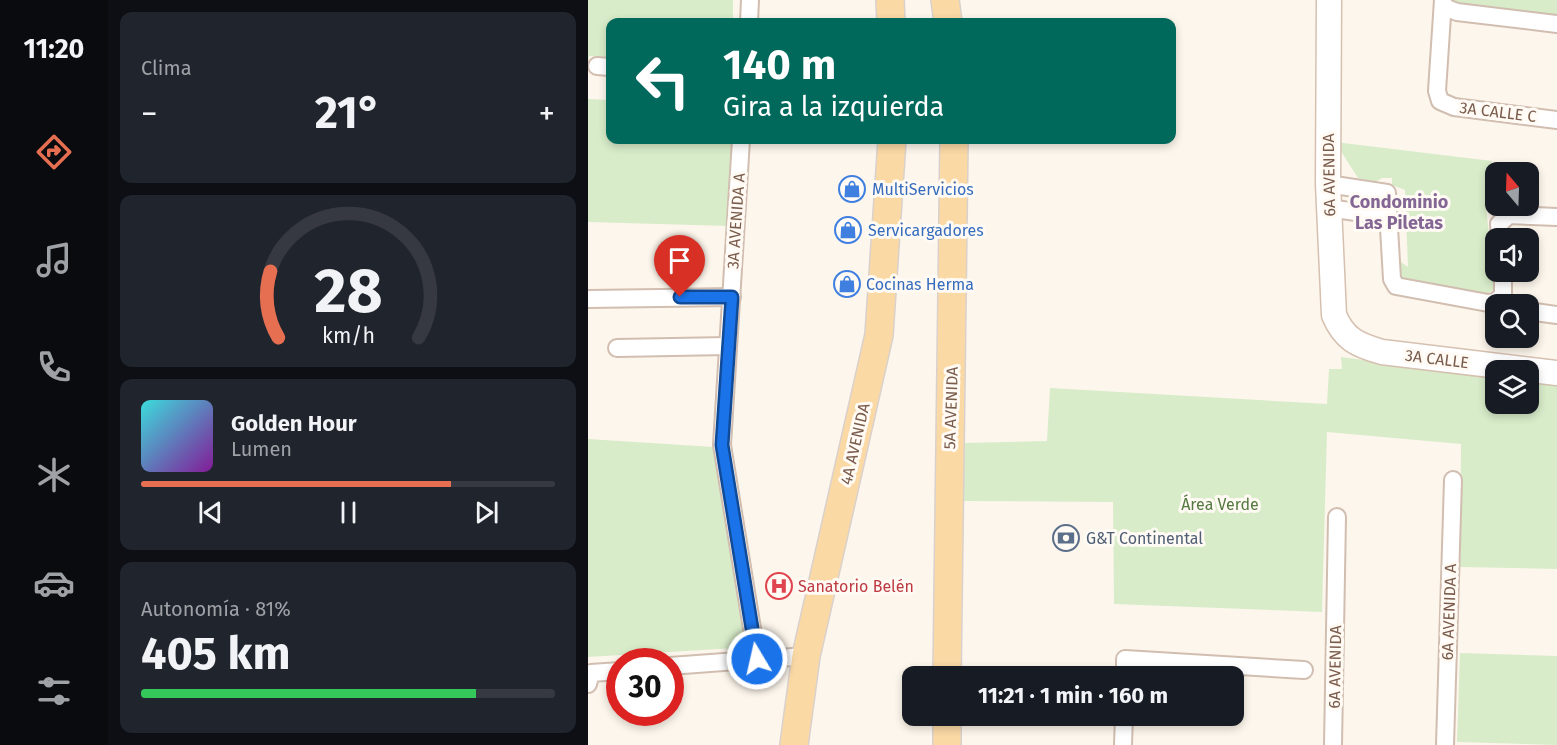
<!DOCTYPE html>
<html lang="es">
<head>
<meta charset="utf-8">
<style>
  body { margin:0; font-family:"Fira Sans",sans-serif; background:#20242c; color:#f1f3f6; height:100vh; display:flex; flex-direction:column; font-size:22px; white-space:nowrap }
  * { box-sizing:border-box; margin:0 }
  p { font-size:20px; color:#9ea1a6 }
  .icon { flex:none; width:33px; height:33px; fill:none; stroke:currentColor; stroke-width:2; stroke-linecap:round; stroke-linejoin:round }
  .map { position:relative; flex:1; overflow:hidden }
  .panel { display:flex; flex-direction:column; gap:12px; padding:12px; background:#0d0f14; width:480px }
  .panel>* { flex:none }
  .banner { position:absolute; left:18px; top:18px; width:570px; height:126px; border-radius:12px; box-shadow:0 3px 9px #0003; background:#00695c; color:#fff; overflow:hidden }
  .needle { width:39px; rotate:341deg }
  .controls { position:absolute; left:897px; top:162px; display:grid; gap:12px }
  .controls a { display:grid; place-items:center; width:54px; height:54px; border-radius:12px; background:#171b24; box-shadow:0 3px 9px #0003; font-size:30px }
  .speed { position:absolute; left:18px; top:648px; display:flex; gap:12px; font-size:30px; font-weight:700; text-align:center }
  .speed>* { display:grid; place-content:center; width:78px; height:78px; border-radius:50%; background:#171b24; box-shadow:0 3px 9px #0003; line-height:1 }
  .speed .limit { border:9px solid #d22; background:#fff; color:#111 }
  .pin { position:absolute; display:grid; place-items:center; width:51px; height:51px; color:#fff; margin:-62px -26px; border-radius:50% 50% 50% 0; rotate:-45deg; box-shadow:0 0 6px #0007 }
  .pin .icon { rotate:45deg }
  .me { position:absolute; width:66px; margin:-33px; rotate:351deg; stroke-linejoin:round; filter:drop-shadow(0 0 4px #0008) }
  .turn { display:flex; align-items:center; gap:21px; height:126px; padding:0 18px; font-size:27px }
  .turn .icon { width:78px; height:78px; stroke-width:2.5 }
  .turn b { display:block; font-size:42px; line-height:51px }
  .big { font-size:45px; font-weight:700; line-height:1.1 }
  .panel .tile { flex:1; display:flex; flex-direction:column; justify-content:center; gap:9px; min-width:0; padding:0 21px; border-radius:12px; background:#20242c }
  .panel .dial { align-items:center; gap:0 }
  .dial svg { height:156px; overflow:visible; fill:none; stroke:#363941; stroke-width:7; stroke-linecap:round; text-anchor:middle }
  .dial text { fill:#f1f3f6; stroke:none }
  .song { display:flex; align-items:center; gap:18px }
  .cover { width:72px; height:72px; border-radius:9px; background:linear-gradient(135deg,hsl(180 70% 55%),hsl(290 70% 35%)) }
  .played { height:6px; border-radius:3px; background:linear-gradient(90deg,#e76f51 75%,#363941 75%) }
  .keys { display:flex; justify-content:space-around; direction:ltr }
  .heat { display:flex; justify-content:space-between; align-items:center; font-size:33px; direction:ltr }
  .charge { height:9px; border-radius:4px; background:linear-gradient(90deg,#34c759 81%,#363941 0) }
  .trip { position:absolute; left:314px; top:666px; width:342px; height:60px; border-radius:12px; background:#171b24; box-shadow:0 3px 9px #0003; font-weight:700; line-height:60px; text-align:center }
  main { display:flex; flex:1; min-height:0 }
  .tab-bar { display:flex; flex-direction:column; width:108px; justify-content:space-around; align-items:center; background:#090b0e; color:#9ea1a6 }
  .tab-bar .icon { width:42px; height:42px }
  .tab-bar .active { color:#e76f51 }
  .tab-bar b { font-size:27px; color:#f1f3f6 }
  .map>svg:first-child { display:block }
  .green { fill:#d8ecc9 }
  .lines { fill:none; stroke-linecap:round; stroke-linejoin:round }
  .minor-casing { stroke:#d1beb0; stroke-width:20 }
  .secondary-casing { stroke:#d6c0b0; stroke-width:27 }
  .primary-casing { stroke:#dad1cd; stroke-width:30 }
  .minor { stroke:#fff; stroke-width:16 }
  .secondary { stroke:#fff; stroke-width:24 }
  .primary { stroke:#fbd9a5; stroke-width:27 }
  .route-casing { stroke:#114b97; stroke-width:15 }
  .route { stroke:#1a73e8; stroke-width:10 }
  .labels { text-anchor:middle; dominant-baseline:central; stroke-width:6; stroke-linejoin:round; paint-order:stroke }
  .street-label { font-size:16px; fill:#7a5c4d; stroke:#fffaf3 }
  .shop-label { font-size:16px; fill:#366cbe; stroke:#fffaf3; text-anchor:start }
  .park-label { font-size:16px; fill:#537a41; stroke:#fffaf3 }
  .service-label { font-size:16px; fill:#4e5e75; stroke:#fffaf3; text-anchor:start }
  .health-label { font-size:16px; fill:#be3a42; stroke:#fffaf3; text-anchor:start }
  .neighbourhood-label { font-size:18px; font-weight:bold; fill:#846695; stroke:#fffaf3 }
</style>
</head>
<body>
<main>
<nav class="tab-bar">
<b>11:20</b>
<svg class="icon active" aria-label="directions" viewBox="0 0 24 24"><path d="M12 3l9 9-9 9-9-9zM9 14v-3h6M13 9l2 2-2 2"/></svg>
<svg class="icon" aria-label="music" viewBox="0 0 24 24"><path d="M9 18V5l10-2v13"/><circle cx="6" cy="18" r="3"/><circle cx="16" cy="16" r="3"/></svg>
<svg class="icon" aria-label="phone" viewBox="0 0 24 24"><path d="M5 4h4l2 5-3 2q2 4 5 5l2-3 5 2v4C11 20 4 13 5 4z"/></svg>
<svg class="icon" aria-label="climate" viewBox="0 0 24 24"><path d="M12 3v18M4 7l16 10M4 17L20 7"/></svg>
<svg class="icon" aria-label="car" viewBox="0 0 24 24"><path d="M5 17H2v-5l4-1 3-4h7l3 4 3 1v5h-3M9 17h6M6 11h13"/><circle cx="7" cy="17" r="2"/><circle cx="17" cy="17" r="2"/></svg>
<svg class="icon" aria-label="filters" viewBox="0 0 24 24"><path d="M4 7h16M4 17h16"/><circle cx="9" cy="7" r="2"/><circle cx="15" cy="17" r="2"/></svg>
</nav>
<section class="panel">
<div class="tile"><p>Clima</p>
<div class="heat"><a>−</a><b class="big">21°</b><a>+</a></div>
</div>
<div class="tile dial"><svg viewBox="0 0 100 80">
<path d="M14 69A42 42 0 1 1 86 69"/>
<path d="M14 69A42 42 0 0 1 10 35" stroke="#e76f51"/>
<text x="50" y="56" font-size="32" font-weight="700">28</text>
<text x="50" y="72" font-size="11">km/h</text>
</svg></div>
<div class="tile">
<div class="song"><i class="cover"></i><div><b>Golden Hour</b><p>Lumen</p></div></div>
<div class="played"></div>
<div class="keys"><svg class="icon" aria-label="previous" viewBox="0 0 24 24"><path d="M18 5L8 12l10 7zM5 5v14"/></svg><svg class="icon" aria-label="pause" viewBox="0 0 24 24"><path d="M8 5v14M16 5v14"/></svg><svg class="icon" aria-label="next" viewBox="0 0 24 24"><path d="M6 5l10 7-10 7zM19 5v14"/></svg></div>
</div>
<div class="tile"><p>Autonomía · 81%</p><b class="big">405 km</b><div class="charge"></div></div>
</section>
<div class="map">
<svg width="969" height="745" viewBox="0 0 969 745">
  <rect width="100%" height="100%" fill="#fdf6ec"/>
  <g class="green">
    <path d="M0,0H145V22H22V57L1,56L0,75Z"/>
    <path d="M866,0H969V17L871,5Z"/>
    <path d="M0,99L22,100V140H145L141,226L0,222Z"/>
    <path d="M747,142L904,161L898,207L907,289L896,295L815,282L810,260L820,267L817,190L804,185V178H794L787,182L770,178Z"/>
    <path d="M753,357L907,377L908,404H940L941,381L969,385V569L872,567L873,444L739,432L734,612L526,604L525,502L374,501V443L459,441L462,388L739,404L741,369H754Z"/>
    <path d="M0,439L126,447L157,635L147,648L0,657Z"/>
    <path d="M872,653L969,656V745L869,742Z"/>
  </g>
  <g class="lines">
    <defs>
      <g id="minor">
        <path d="M855,0L849,91L852,101L866,107L969,120"/>
        <path d="M856,7L869,12L969,24"/>
        <path d="M161,22L162,0"/>
        <path d="M9,66L22,67"/>
        <path d="M153,140L134,445L169,659"/>
        <path d="M740,184L799,193L804,279L808,286L900,303L907,302L914,296"/>
        <path d="M741,208L801,217"/>
        <path d="M912,238L911,224L921,215L969,217"/>
        <path d="M915,272V304"/>
        <path d="M0,299L144,297"/>
        <path d="M940,311L969,315"/>
        <path d="M29,348L140,346"/>
        <path d="M82,666L218,656"/>
        <path d="M537,676V659L716,670"/>
        <path d="M0,684L3,673L32,671"/>
        <path d="M535,745L536,716"/>
        <path d="M745,745L749,517"/>
        <path d="M857,745L865,480"/>
      </g>
      <path id="secondary" d="M741,0L740,184L746,315C756,339 769,345 794,352L969,373"/>
      <g id="primary">
        <path d="M302,0L303,22"/>
        <path d="M357,0L360,22"/>
        <path d="M359,676L366,140"/>
        <path d="M206,745L218,656L291,335L304,140"/>
        <path d="M359,745V716"/>
      </g>
    </defs>
    <use href="#minor" class="minor-casing"/>
    <use href="#secondary" class="secondary-casing"/>
    <use href="#primary" class="primary-casing"/>
    <use href="#minor" class="minor"/>
    <use href="#secondary" class="secondary"/>
    <use href="#primary" class="primary"/>
  </g>
  <g class="lines">
    <defs>
      <path id="route" d="M92,297H144L134,445L169,659"/>
    </defs>
    <use href="#route" class="route-casing"/>
    <use href="#route" class="route"/>
  </g>
  <defs>
    <symbol id="shop-ring" viewBox="-11 -11 22 22"><circle r="9.5" fill="#fffaf3" stroke="#3f7fe0" stroke-width="1.5"/><path d="M-5-2.5h2.3a2.7 3.5 0 0 1 5.4 0H5L5.5 6h-11ZM-1.5-2.5h3a1.5 2.3 0 0 0-3 0Z" fill="#3f7fe0"/></symbol>
    <symbol id="bank-ring" viewBox="-11 -11 22 22"><circle r="9.5" fill="#fffaf3" stroke="#5c6f8a" stroke-width="1.5"/><path d="M-6-4H6V4H-6ZM0-2.3a2.3 2.3 0 1 0 0 4.6a2.3 2.3 0 1 0 0-4.6Z" fill="#5c6f8a"/></symbol>
    <symbol id="hospital-ring" viewBox="-11 -11 22 22"><circle r="9.5" fill="#fffaf3" stroke="#e0444e" stroke-width="1.5"/><path d="M-5-5h3v3.5h4V-5h3V5h-3V1.5h-4V5h-3Z" fill="#e0444e"/></symbol>
  </defs>
  <g fill-rule="evenodd">
    <use href="#shop-ring" x="249" y="174" width="30" height="30"/>
    <use href="#shop-ring" x="245" y="215" width="30" height="30"/>
    <use href="#shop-ring" x="244" y="269" width="30" height="30"/>
    <use href="#bank-ring" x="463" y="523" width="30" height="30"/>
    <use href="#hospital-ring" x="176" y="571" width="30" height="30"/>
  </g>
  <g class="labels">
    <g class="street-label">
      <text transform="translate(910 112) rotate(7)">3A CALLE C</text>
      <text transform="translate(741 175) rotate(-91)">6A AVENIDA</text>
      <text transform="translate(148 221) rotate(-86)">3A AVENIDA A</text>
      <text transform="translate(849 359) rotate(7)">3A CALLE</text>
      <text transform="translate(363 408) rotate(-88)">5A AVENIDA</text>
      <text transform="translate(267 444) rotate(-77)">4A AVENIDA</text>
      <text transform="translate(861 612) rotate(-88)">6A AVENIDA A</text>
      <text transform="translate(747 667) rotate(-89)">6A AVENIDA</text>
    </g>
    <g class="shop-label">
      <text x="284" y="189">MultiServicios</text>
      <text x="280" y="230">Servicargadores</text>
      <text x="278" y="284">Cocinas Herma</text>
    </g>
    <g class="park-label">
      <text x="632" y="504">Área Verde</text>
    </g>
    <g class="service-label">
      <text x="498" y="538">G&amp;T Continental</text>
    </g>
    <g class="health-label">
      <text x="210" y="586">Sanatorio Belén</text>
    </g>
    <g class="neighbourhood-label">
      <text x="811" y="202">Condominio<tspan x="811" dy="21">Las Piletas</tspan></text>
    </g>
  </g>
</svg>
<div class="controls">
<a><svg class="needle" viewBox="-14 -14 28 28"><path d="M0-13l5 13h-10z" fill="#e53935"/><path d="M0 13l5-13h-10z" fill="#9ea1a6"/></svg></a>
<a><svg class="icon" aria-label="sound" viewBox="0 0 24 24"><path d="M4 9h4l5-4v14l-5-4H4zM17 9q2 3 0 6"/></svg></a>
<a><svg class="icon" aria-label="search" viewBox="0 0 24 24"><circle cx="10" cy="10" r="6"/><path d="M15 15l6 6"/></svg></a>
<a><svg class="icon" aria-label="layers" viewBox="0 0 24 24"><path d="M12 4l9 5-9 5-9-5zM3 14l9 5 9-5"/></svg></a>
</div>
<div class="speed"><div class="limit">30</div></div>
<div class="pin" style="left:92px;top:297px;background:#d93025"><svg class="icon" aria-label="arrive" viewBox="0 0 24 24"><path d="M6 21V4h12l-3 4 3 4H6"/></svg></div>
<svg class="me" style="left:169px;top:659px" viewBox="-20 -20 40 40"><circle r="17" fill="#1a73e8" stroke="#fff" stroke-width="3"/><path d="M0-11L8 9 0 5-8 9z" fill="#fff"/></svg>
<div class="trip">11:21 · 1 min · 160 m</div>
<div class="banner">
<div class="turn"><svg class="icon" aria-label="left" viewBox="0 0 24 24"><path d="M17 20v-9H6M10 6l-5 5 5 5"/></svg><div><b>140 m</b>Gira a la izquierda</div></div>
</div>
</div>
</main>
</body>
</html>
